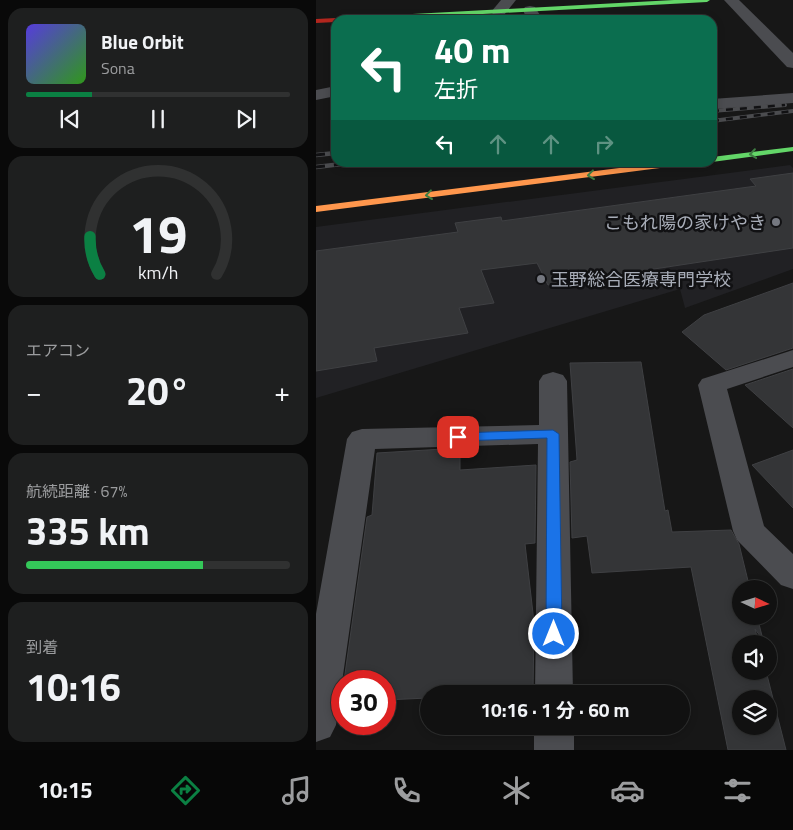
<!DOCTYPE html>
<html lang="ja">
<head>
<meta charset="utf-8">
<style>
  body { margin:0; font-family:"Titillium Web","Noto Sans JP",sans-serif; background:#1e1f1f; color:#f1f3f6; height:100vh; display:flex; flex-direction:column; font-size:19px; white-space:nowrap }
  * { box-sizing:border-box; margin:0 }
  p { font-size:16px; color:#9c9d9f }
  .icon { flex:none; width:28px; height:28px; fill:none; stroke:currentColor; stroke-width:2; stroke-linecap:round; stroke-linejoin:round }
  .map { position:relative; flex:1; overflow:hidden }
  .details { display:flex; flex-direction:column; gap:8px; padding:8px; background:#090909; width:316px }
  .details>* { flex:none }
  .top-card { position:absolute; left:15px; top:15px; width:386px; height:152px; border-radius:15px; box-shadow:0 2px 8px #0003,0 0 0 1px #303131; background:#0b6e4f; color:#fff; overflow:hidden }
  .needle { width:32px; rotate:94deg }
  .buttons { position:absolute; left:416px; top:580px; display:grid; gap:10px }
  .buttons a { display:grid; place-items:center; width:45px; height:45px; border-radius:50%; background:#111; box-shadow:0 2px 8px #0003,0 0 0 1px #303131; font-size:25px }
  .speed { position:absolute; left:15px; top:670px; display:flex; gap:10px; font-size:25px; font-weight:700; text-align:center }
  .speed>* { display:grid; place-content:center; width:65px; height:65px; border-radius:50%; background:#111; box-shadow:0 2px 8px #0003,0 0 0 1px #303131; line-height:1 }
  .speed .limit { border:8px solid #d22; background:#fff; color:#111 }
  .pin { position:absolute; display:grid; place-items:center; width:42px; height:42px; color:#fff; margin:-21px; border-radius:10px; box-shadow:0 2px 8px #0006 }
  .me { position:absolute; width:55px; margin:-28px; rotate:0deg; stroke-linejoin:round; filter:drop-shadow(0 0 4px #0008) }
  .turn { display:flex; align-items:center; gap:18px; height:105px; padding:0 20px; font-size:22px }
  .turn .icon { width:65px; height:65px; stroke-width:2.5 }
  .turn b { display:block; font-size:35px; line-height:42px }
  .lanes { display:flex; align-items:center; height:48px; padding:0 20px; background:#0003; justify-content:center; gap:25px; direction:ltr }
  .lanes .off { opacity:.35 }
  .big { font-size:38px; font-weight:700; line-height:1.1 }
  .details .card { flex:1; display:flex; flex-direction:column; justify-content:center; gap:8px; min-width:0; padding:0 18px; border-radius:15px; background:#1e1f1f }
  .details .dial { align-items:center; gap:0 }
  .dial svg { height:130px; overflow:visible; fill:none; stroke:#303131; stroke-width:7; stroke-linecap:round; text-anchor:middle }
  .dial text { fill:#f1f3f6; stroke:none }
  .song { display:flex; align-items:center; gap:15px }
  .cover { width:60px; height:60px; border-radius:8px; background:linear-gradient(135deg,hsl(250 70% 55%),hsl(110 70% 35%)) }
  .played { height:5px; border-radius:2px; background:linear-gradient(90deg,#0b8043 25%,#303131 25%) }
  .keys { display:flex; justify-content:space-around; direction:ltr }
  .heat { display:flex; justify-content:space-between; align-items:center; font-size:28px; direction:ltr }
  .charge { height:8px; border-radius:4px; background:linear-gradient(90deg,#34c759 67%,#303131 0) }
  .trip { position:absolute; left:104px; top:685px; width:270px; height:50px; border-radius:25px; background:#111; box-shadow:0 2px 8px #0003,0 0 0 1px #303131; font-weight:700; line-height:50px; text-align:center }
  .tabs { display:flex; height:80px; justify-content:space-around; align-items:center; background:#070707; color:#9c9d9f }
  .tabs .icon { width:35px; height:35px }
  .tabs .active { color:#0b8043 }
  .tabs b { font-size:22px; color:#f1f3f6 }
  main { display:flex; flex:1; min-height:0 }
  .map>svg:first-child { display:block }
  .built { fill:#212124 }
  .building { fill:#343537; stroke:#3f4043; fill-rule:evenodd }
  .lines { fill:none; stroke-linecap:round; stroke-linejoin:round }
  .street { fill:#4b4c50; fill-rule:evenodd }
  .fast { fill:#63d668; fill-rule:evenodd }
  .slow { fill:#ff974d; fill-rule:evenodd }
  .jam { fill:#b3261e; fill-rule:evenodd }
  .rail-far1-casing { stroke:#4b4c4f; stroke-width:4 }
  .rail-casing { stroke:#4b4c4f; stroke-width:4.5 }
  .rail-far1 { stroke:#111113; stroke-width:2.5; stroke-dasharray:7; stroke-linecap:butt }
  .rail { stroke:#111113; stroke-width:3; stroke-dasharray:9; stroke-linecap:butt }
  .oneway { stroke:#3e7d42 }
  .route { fill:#1a73e8; stroke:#114b97 }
  .poi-dot { fill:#757880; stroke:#111113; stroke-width:2 }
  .labels { text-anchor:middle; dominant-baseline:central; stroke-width:5; stroke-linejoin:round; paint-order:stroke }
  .poi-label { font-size:18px; fill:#a8adb8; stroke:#111113; text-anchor:end }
</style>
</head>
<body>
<main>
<section class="details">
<div class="card">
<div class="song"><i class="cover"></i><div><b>Blue Orbit</b><p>Sona</p></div></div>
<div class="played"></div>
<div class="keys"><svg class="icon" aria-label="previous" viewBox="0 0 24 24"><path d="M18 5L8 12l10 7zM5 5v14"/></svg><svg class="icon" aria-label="pause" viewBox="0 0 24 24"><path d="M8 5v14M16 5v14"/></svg><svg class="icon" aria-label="next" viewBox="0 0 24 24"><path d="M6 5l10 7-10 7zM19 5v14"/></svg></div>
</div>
<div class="card dial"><svg viewBox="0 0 100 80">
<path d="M14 69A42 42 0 1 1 86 69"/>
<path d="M14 69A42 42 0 0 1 8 46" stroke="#0b8043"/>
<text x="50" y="56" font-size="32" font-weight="700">19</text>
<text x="50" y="72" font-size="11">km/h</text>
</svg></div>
<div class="card"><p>エアコン</p>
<div class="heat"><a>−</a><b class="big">20°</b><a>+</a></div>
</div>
<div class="card"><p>航続距離 · 67%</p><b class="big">335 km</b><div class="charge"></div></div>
<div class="card"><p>到着</p><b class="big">10:16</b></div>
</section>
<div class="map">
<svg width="477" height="750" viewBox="0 0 477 750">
  <rect width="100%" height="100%" fill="#171717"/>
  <path class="built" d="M474,165L477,168V269L369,308L364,289L0,398V227Z"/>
  <g class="building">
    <path d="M477,173V248L232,285L221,263L165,270L178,303L143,308L152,333L58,348L61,361L0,371V251L142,232L139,223L185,217L186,221L440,186L434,179Z"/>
    <path d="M477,283V348L410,370L366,332L388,315Z"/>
    <path d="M325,362L349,511L352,510L356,532L415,530L423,544L434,589H425V616H441L447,640L439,629L443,644H425V671H450L470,750H412L375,567L276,573L271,536L256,538L254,462L261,460L254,363ZM425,699H452V726H425Z"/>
    <path d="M477,369V428L429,385Z"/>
    <path d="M144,448V470L220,465L219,543L209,544L218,622L217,694H112V698L69,700V681H28L51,517L56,515L61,453Z"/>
    <path d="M477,450V508L436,465Z"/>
    <path d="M167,726H216V729L167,732Z"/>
  </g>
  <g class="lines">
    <g class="street">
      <path d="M185,0H200L188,15H178L175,12Z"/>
      <path d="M408,0H423L477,53V68L471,67Z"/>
      <path d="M214,6L219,7L227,20H211L207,10L209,7Z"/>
      <path d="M20,86V96L0,100V90Z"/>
      <path d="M477,93V103L396,109V99Z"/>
      <path d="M477,350V367L411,389L448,526L477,554V589L465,585L421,540L417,531L382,385L386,379Z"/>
      <path d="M237,372L247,375L251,381L257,694H219L222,444L59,449L20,725L14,737L0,742V614L31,439L36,432L46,429L223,425V381L227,375Z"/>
      <rect x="218" y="726" width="40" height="24"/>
    </g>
    <g class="fast">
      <path d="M358,0H394L391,2L57,20H19L22,18Z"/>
      <path d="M477,147V151L396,162V157Z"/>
    </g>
    <path class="slow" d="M351,162H379L375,164L0,212V206Z"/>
    <path class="jam" d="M20,18L23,20H20V22L0,23V19Z"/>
    <defs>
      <g id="rail-far1">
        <path d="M396,111L469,105"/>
        <path d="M396,121L477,111"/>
      </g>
      <g id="rail">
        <path d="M0,155L20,153"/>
        <path d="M0,167L43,162"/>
      </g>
    </defs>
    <use href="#rail-far1" class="rail-far1-casing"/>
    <use href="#rail" class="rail-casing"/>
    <use href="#rail-far1" class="rail-far1"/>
    <use href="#rail" class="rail"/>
  </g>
  <defs><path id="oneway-chevron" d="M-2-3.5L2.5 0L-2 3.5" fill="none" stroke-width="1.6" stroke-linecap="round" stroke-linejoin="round" transform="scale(1.25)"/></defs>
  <g class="oneway">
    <use href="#oneway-chevron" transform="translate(437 154) rotate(172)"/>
    <use href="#oneway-chevron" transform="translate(275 175) rotate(173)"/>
    <use href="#oneway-chevron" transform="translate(113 195) rotate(173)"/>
  </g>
  <path class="route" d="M237,430L243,434L246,634L243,638L238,640L233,638L230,634L231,438L142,441L136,437L142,433Z"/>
  <g class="poi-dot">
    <circle cx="460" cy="222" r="5"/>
    <circle cx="225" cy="279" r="5"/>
  </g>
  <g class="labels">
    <g class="poi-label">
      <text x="450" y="222">こもれ陽の家けやき</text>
      <text x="235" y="279" text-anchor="start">玉野総合医療専門学校</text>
    </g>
  </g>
</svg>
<div class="buttons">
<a><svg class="needle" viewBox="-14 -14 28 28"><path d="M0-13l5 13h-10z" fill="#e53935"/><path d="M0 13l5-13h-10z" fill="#9c9d9f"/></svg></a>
<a><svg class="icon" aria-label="sound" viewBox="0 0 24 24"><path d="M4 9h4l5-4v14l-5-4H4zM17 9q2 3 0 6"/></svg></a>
<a><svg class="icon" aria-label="layers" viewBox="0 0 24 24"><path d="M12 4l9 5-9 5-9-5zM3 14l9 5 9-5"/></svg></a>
</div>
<div class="speed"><div class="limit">30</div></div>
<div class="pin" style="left:142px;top:437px;background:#d93025"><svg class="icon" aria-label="arrive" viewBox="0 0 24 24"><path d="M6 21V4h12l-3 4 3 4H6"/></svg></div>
<svg class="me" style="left:238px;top:634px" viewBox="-20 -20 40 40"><circle r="17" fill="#1a73e8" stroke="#fff" stroke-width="3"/><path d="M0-11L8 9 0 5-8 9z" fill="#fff"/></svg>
<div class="trip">10:16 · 1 分 · 60 m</div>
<div class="top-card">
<div class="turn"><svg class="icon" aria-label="left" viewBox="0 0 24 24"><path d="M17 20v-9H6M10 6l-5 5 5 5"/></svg><div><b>40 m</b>左折</div></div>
<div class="lanes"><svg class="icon" aria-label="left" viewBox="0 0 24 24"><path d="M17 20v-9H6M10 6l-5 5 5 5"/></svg><svg class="icon off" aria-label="ahead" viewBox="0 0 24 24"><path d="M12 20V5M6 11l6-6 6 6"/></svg><svg class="icon off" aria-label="ahead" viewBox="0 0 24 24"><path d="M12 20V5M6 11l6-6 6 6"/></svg><svg class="icon off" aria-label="right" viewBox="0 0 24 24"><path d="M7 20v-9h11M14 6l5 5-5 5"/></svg></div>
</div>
</div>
</main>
<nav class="tabs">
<b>10:15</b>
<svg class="icon active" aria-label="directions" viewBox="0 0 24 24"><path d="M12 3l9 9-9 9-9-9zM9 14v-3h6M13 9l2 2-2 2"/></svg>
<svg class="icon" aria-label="music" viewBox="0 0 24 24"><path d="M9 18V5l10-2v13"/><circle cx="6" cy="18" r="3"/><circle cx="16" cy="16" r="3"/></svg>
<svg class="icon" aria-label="phone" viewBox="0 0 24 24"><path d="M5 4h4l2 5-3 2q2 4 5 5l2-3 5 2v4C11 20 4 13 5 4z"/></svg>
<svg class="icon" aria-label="climate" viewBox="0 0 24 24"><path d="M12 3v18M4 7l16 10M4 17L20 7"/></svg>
<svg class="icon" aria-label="car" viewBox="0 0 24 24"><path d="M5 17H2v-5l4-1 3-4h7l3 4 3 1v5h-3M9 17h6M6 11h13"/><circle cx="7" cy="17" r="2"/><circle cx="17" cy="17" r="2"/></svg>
<svg class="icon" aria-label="filters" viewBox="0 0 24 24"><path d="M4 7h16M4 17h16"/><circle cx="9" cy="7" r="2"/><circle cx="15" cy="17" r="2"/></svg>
</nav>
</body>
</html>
